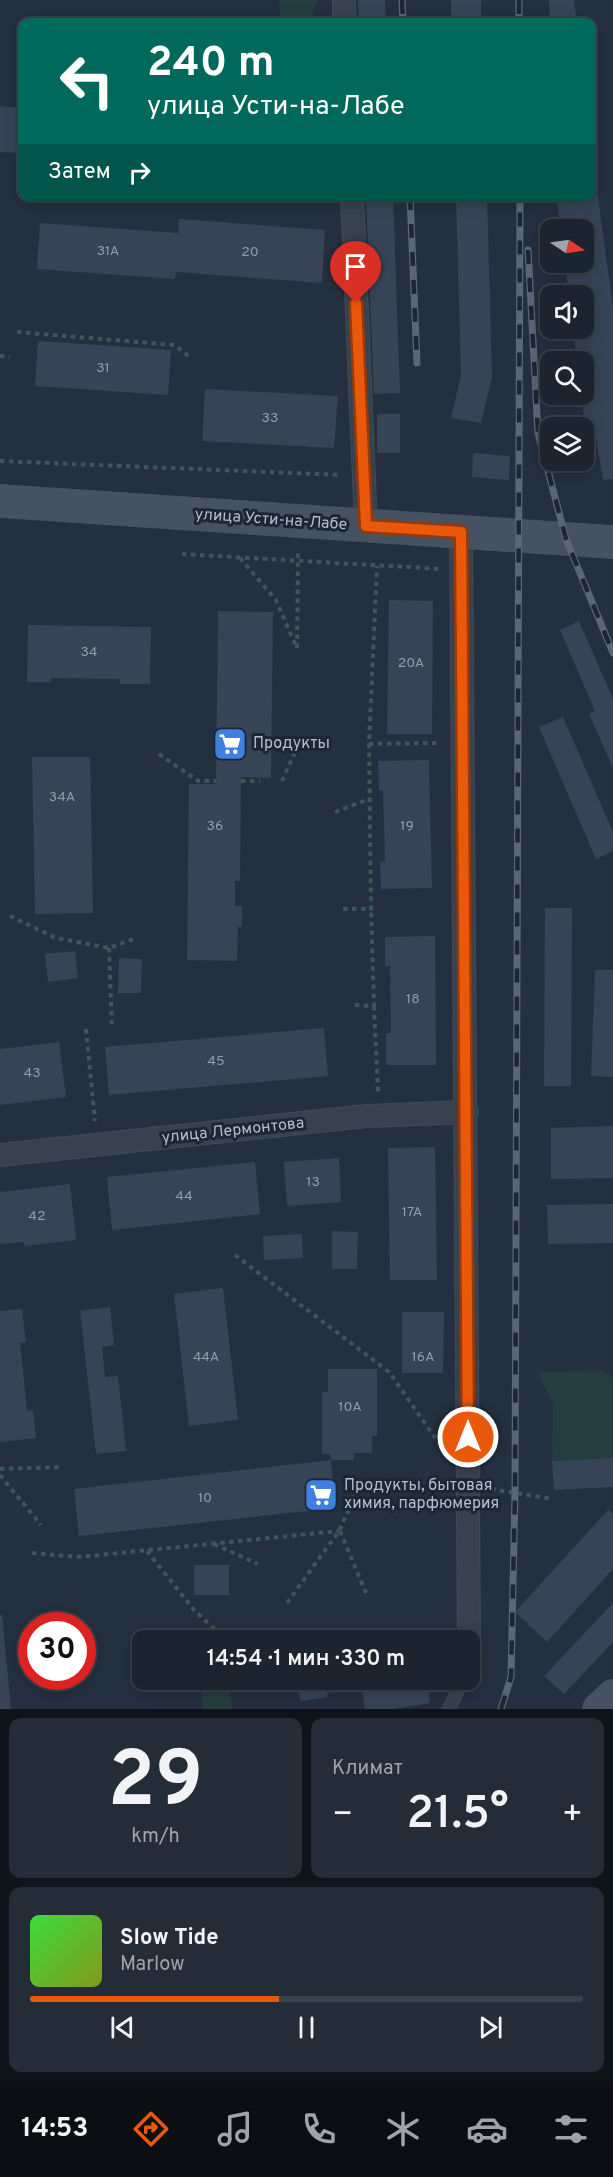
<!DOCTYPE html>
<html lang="ru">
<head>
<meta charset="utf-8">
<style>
  body { margin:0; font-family:Overpass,sans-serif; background:#242c37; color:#f1f3f6; height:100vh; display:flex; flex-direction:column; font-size:22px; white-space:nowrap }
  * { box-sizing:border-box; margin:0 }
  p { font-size:20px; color:#a0a4aa }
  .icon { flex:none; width:33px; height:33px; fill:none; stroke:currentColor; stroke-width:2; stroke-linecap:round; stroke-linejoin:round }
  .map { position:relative; height:1709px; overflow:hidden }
  .side { display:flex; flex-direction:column; gap:9px; padding:9px; background:#0f141a; flex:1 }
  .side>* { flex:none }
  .hud { position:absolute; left:18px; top:18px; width:578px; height:183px; border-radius:12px; box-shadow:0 3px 15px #0003,0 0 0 2px #39414b; background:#00695c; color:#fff; overflow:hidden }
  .needle { width:39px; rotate:103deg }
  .buttons { position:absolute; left:540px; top:219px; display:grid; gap:12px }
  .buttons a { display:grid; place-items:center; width:54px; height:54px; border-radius:12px; background:#1b242f; box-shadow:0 3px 15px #0003,0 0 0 2px #39414b; font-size:30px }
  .speed { position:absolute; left:18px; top:1612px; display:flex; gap:12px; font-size:30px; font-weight:700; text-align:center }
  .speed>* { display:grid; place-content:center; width:78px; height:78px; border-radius:50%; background:#1b242f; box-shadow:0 3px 15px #0003,0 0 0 2px #39414b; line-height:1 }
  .speed .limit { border:9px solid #d22; background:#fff; color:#111 }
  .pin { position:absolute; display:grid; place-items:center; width:51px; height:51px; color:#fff; margin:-62px -26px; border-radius:50% 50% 50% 0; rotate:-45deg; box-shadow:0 0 6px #0007 }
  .pin .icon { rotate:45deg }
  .me { position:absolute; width:66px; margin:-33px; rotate:0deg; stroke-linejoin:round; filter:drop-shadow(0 0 4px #0008) }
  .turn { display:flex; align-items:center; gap:21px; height:126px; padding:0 30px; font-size:27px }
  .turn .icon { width:78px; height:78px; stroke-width:2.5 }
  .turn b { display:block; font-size:42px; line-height:51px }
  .then { display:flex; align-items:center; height:57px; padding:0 30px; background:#0003; gap:12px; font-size:22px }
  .big { font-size:45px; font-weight:600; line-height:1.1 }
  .side .card { flex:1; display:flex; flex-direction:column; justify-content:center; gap:9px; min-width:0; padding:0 21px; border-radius:12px; background:#242c37 }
  .side .dial { align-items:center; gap:0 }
  .dial b { font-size:78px; line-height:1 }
  .song { display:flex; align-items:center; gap:18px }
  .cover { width:72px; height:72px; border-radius:9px; background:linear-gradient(135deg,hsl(120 70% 55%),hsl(70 70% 35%)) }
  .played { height:6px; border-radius:3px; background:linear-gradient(90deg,#ea580c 45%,#39414b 45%) }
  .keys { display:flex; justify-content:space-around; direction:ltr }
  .heat { display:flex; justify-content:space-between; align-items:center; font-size:33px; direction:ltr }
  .side .tiles { flex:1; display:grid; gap:9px; grid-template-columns:1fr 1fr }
  .card:last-child { grid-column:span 2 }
  .trip { position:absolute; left:132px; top:1630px; width:348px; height:60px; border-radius:12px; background:#1b242f; box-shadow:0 3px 15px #0003,0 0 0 2px #39414b; font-weight:600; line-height:60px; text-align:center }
  .dock { display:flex; height:96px; justify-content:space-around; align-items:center; background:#0b0e13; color:#a0a4aa }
  .dock .icon { width:42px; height:42px }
  .dock .current { color:#ea580c }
  .dock b { font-size:27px; color:#f1f3f6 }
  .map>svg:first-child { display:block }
  .green { fill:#263d40 }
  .building { fill:#364455 }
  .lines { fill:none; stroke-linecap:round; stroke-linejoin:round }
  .lane-casing { stroke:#414b58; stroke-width:14 }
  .street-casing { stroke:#414b58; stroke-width:24 }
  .secondary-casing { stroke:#414b58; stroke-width:34 }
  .path { stroke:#3f5658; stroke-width:4; stroke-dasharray:4.5 4.5; stroke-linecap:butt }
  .lane { stroke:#38424f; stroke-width:12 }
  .street { stroke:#38424f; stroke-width:22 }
  .secondary { stroke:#465162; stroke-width:33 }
  .rail-casing { stroke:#5a6676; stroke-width:7 }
  .rail { stroke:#1d2734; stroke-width:4.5; stroke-dasharray:14; stroke-linecap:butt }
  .route-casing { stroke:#983908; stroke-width:15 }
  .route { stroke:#ea580c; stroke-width:10 }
  .labels { text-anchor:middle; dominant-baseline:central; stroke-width:6; stroke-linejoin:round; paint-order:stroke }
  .number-label { font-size:14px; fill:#929dab }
  .street-label { font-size:16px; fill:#b4bdca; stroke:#1d2734 }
  .poi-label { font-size:16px; fill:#b4bdca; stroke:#1d2734; text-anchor:start }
</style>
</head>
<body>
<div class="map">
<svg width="613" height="1709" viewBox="0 0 613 1709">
  <rect width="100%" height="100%" fill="#24303f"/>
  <g class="green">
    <path d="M279,0H317L309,22H281Z"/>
    <path d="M602,1371L613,1377V1458L552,1461L553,1404L538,1372Z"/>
    <path d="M229,1684L232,1709H203L201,1688Z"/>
  </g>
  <g class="building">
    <path d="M358,0H385L386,22H359Z"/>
    <rect x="451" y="0" width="30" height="22"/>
    <path d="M549,0H574L577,22H550Z"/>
    <path d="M0,106L22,108V153L0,152Z"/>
    <path d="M591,147L613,307V479L603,480L594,427L586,430L581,394H584V362H577L573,328H584V296H569L565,262H584V230H560L557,196H591Z"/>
    <path d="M366,196H393L400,393L374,394Z"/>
    <path d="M456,196H487L492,377L481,423L451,418L461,375Z"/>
    <path d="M179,219L325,230L322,283L176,272L175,279L37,269L40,223L178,233Z"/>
    <path d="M38,341L171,350L168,395L35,386Z"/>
    <path d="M205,389L338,396L334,448L202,441Z"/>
    <rect x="377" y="414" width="23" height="39"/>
    <path d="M473,453L510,456L509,480L472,477Z"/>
    <path d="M389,600L433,601L432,734H387Z"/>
    <path d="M218,611L273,612L271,778L241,777L240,881H235V906H242V927H238L237,961L187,960L189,784H216Z"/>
    <path d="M579,621L613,699V768L589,714L595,711L560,630Z"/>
    <path d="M28,625L151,627L150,684H120V679L51,678V682H27Z"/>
    <path d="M563,717L613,832V851L596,859L539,727Z"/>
    <path d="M32,757H90L93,913L35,914Z"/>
    <path d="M429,760L432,888L381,889L380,862H385L383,790H379L378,761Z"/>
    <path d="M545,908H572L571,1086H544Z"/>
    <path d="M435,936L436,1065H386V1033H391L390,966H385V937Z"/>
    <path d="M75,951L78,978L48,982L45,954Z"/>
    <path d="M119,958L142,959L141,993H118Z"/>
    <path d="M595,970H613V1077L591,1076Z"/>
    <path d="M324,1028L328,1076L109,1095L105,1047Z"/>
    <path d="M59,1042L66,1097L0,1105V1049Z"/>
    <path d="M613,1126V1178L551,1179V1128Z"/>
    <path d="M435,1147L437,1280H390L388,1148Z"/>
    <path d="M339,1158L341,1202L287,1206L284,1162Z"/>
    <path d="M255,1162L260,1214L112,1230L107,1177Z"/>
    <path d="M70,1184L76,1240L24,1246V1242L0,1244V1192Z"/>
    <path d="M613,1204V1243L548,1244L547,1205Z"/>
    <path d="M332,1231L358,1232L357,1269H332Z"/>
    <path d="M302,1234L303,1258L264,1260L263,1236Z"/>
    <path d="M223,1288L238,1420L189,1426L174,1294Z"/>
    <path d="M110,1307L114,1345L102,1347L105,1377L118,1376L126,1451L96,1454L80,1311Z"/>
    <path d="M22,1309L26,1342L20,1343L21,1351L27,1411L33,1410L36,1438L0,1442V1311Z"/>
    <path d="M402,1312H444L443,1373H402Z"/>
    <path d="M328,1369H377V1436H372V1453H354V1460H331L330,1454H322V1392H328Z"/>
    <path d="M613,1458V1487L554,1490L552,1461Z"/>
    <path d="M331,1460L335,1508L79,1536L74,1489Z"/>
    <path d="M608,1510L613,1514V1569L547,1642L515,1612Z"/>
    <rect x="194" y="1565" width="35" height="30"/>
    <path d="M613,1603V1642L564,1694L544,1676Z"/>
    <path d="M0,1615H2L11,1709H0Z"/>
    <path d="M360,1630L362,1641H334L333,1633Z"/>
    <path d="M298,1680H427L430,1703L393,1709H365L362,1689L327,1693L328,1697L300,1701Z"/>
  </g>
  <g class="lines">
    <defs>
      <path id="lane" d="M449,1709L463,1680"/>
      <g id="street">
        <path d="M344,0V22"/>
        <path d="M352,196L366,526"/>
        <path d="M461,532L469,1641"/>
        <path d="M0,1155L367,1116L467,1112"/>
      </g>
      <g id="secondary">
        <path d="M0,501L613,542"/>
        <path d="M599,1709L613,1696"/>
      </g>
    </defs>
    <use href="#lane" class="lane-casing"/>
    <use href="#street" class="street-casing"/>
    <use href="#secondary" class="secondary-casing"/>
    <g class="path">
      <path d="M17,332L174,345L190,357"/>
      <path d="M0,356L10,357"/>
      <path d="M0,461L341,475"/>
      <path d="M182,554L440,569"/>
      <path d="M240,558L276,600L295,644"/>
      <path d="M297,648L298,550"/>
      <path d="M369,744L440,743"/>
      <path d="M159,754L198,781H216"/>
      <path d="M241,781H260"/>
      <path d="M282,781L299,743"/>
      <path d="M335,812L369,799"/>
      <path d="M343,909H371L369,744L377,566"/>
      <path d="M10,916L56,938L109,948L136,938"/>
      <path d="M109,948L112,1027"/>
      <path d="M355,1005L374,1006L371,909"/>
      <path d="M374,1006L378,1092"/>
      <path d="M86,1029L95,1121"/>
      <path d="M235,1255L389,1372L443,1449"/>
      <path d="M0,1469L59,1467"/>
      <path d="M0,1475L41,1525"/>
      <path d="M491,1489L553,1499"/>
      <path d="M340,1531L366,1593"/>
      <path d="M214,1544L258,1564"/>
      <path d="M147,1551L194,1610L225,1639"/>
      <path d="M32,1553L79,1557L339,1531"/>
      <path d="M287,1603L339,1531L356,1494"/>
    </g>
    <use href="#lane" class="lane"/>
    <use href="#street" class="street"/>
    <use href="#secondary" class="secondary"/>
    <defs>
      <g id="rail">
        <path d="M402,0L403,22"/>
        <path d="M519,0V22"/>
        <path d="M410,196L417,363"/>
        <path d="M528,250L538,433L566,539L613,653"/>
        <path d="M501,1709L511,1677L515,1493L520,196"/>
      </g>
    </defs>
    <use href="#rail" class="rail-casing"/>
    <use href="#rail" class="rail"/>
  </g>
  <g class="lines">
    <defs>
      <path id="route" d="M356,303L366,526L461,532L468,1437"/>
    </defs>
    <use href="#route" class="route-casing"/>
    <use href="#route" class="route"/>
  </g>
  <defs>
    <symbol id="supermarket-square" viewBox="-11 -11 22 22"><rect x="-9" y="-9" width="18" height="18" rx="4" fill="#3f7fe0" stroke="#1d2734"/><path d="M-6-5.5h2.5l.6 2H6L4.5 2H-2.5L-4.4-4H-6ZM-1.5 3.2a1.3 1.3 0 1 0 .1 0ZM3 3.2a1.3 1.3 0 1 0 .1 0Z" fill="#fff"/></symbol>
  </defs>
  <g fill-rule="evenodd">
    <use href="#supermarket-square" x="211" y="725" width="38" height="38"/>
    <use href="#supermarket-square" x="302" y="1476" width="38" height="38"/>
  </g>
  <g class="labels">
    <g class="number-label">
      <text x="108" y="251">31А</text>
      <text x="250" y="252">20</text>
      <text x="103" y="368">31</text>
      <text x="270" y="418">33</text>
      <text x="89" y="652">34</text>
      <text x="411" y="663">20А</text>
      <text x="62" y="797">34А</text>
      <text x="215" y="826">36</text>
      <text x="407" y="826">19</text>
      <text x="413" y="999">18</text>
      <text x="216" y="1061">45</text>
      <text x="32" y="1073">43</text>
      <text x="313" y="1182">13</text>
      <text x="184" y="1196">44</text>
      <text x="412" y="1212">17А</text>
      <text x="37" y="1216">42</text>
      <text x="206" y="1357">44А</text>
      <text x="423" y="1357">16А</text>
      <text x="350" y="1407">10А</text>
      <text x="205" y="1498">10</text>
    </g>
    <g class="street-label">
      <text transform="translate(271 520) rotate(4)">улица Усти-на-Лабе</text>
      <text transform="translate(233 1131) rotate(-6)">улица Лермонтова</text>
    </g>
    <g class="poi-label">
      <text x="253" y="744">Продукты</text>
      <text x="344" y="1486">Продукты, бытовая<tspan x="344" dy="18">химия, парфюмерия</tspan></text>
    </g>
  </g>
</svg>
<div class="buttons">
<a><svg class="needle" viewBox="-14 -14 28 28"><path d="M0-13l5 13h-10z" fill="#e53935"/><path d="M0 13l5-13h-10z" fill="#a0a4aa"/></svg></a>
<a><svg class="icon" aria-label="sound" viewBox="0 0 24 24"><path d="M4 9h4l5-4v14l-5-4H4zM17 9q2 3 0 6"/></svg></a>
<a><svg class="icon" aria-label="search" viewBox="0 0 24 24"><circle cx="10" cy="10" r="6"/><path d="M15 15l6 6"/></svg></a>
<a><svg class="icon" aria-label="layers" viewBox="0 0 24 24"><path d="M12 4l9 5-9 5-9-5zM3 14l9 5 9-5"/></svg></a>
</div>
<div class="speed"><div class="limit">30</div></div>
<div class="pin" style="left:356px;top:303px;background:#d93025"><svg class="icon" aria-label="arrive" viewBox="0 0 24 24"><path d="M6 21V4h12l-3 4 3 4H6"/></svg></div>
<svg class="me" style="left:468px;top:1437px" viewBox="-20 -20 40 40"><circle r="17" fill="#ea580c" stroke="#fff" stroke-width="3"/><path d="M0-11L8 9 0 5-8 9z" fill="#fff"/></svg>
<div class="trip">14:54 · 1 мин · 330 m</div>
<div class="hud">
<div class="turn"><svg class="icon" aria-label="left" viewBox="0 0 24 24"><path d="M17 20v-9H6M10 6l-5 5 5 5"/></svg><div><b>240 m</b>улица Усти-на-Лабе</div></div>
<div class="then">Затем<svg class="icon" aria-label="right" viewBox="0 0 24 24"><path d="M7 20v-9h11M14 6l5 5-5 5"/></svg></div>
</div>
</div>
<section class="side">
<div class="tiles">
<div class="card dial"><b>29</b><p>km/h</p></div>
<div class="card"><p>Климат</p>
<div class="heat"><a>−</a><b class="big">21.5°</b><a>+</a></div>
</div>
<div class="card">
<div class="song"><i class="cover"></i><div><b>Slow Tide</b><p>Marlow</p></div></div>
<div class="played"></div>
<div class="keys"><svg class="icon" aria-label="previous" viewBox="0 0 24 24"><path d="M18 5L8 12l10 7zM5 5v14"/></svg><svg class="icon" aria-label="pause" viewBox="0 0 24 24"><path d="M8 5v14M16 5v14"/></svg><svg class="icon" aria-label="next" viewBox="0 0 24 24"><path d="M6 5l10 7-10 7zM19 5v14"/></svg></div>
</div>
</div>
</section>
<nav class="dock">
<b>14:53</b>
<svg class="icon current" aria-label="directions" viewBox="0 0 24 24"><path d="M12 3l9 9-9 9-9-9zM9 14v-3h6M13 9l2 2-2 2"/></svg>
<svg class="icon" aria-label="music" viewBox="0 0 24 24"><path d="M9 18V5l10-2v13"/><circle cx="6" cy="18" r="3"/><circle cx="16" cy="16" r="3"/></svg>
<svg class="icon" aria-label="phone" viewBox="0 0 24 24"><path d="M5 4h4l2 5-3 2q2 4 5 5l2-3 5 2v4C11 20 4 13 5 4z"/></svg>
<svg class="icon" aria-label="climate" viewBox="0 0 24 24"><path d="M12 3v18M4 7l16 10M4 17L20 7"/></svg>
<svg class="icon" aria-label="car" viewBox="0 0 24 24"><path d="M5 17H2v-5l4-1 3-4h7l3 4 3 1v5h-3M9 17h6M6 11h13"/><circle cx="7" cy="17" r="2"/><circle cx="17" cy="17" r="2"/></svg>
<svg class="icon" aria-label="filters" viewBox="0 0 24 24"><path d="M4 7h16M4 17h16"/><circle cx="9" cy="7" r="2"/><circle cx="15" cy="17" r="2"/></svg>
</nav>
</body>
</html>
